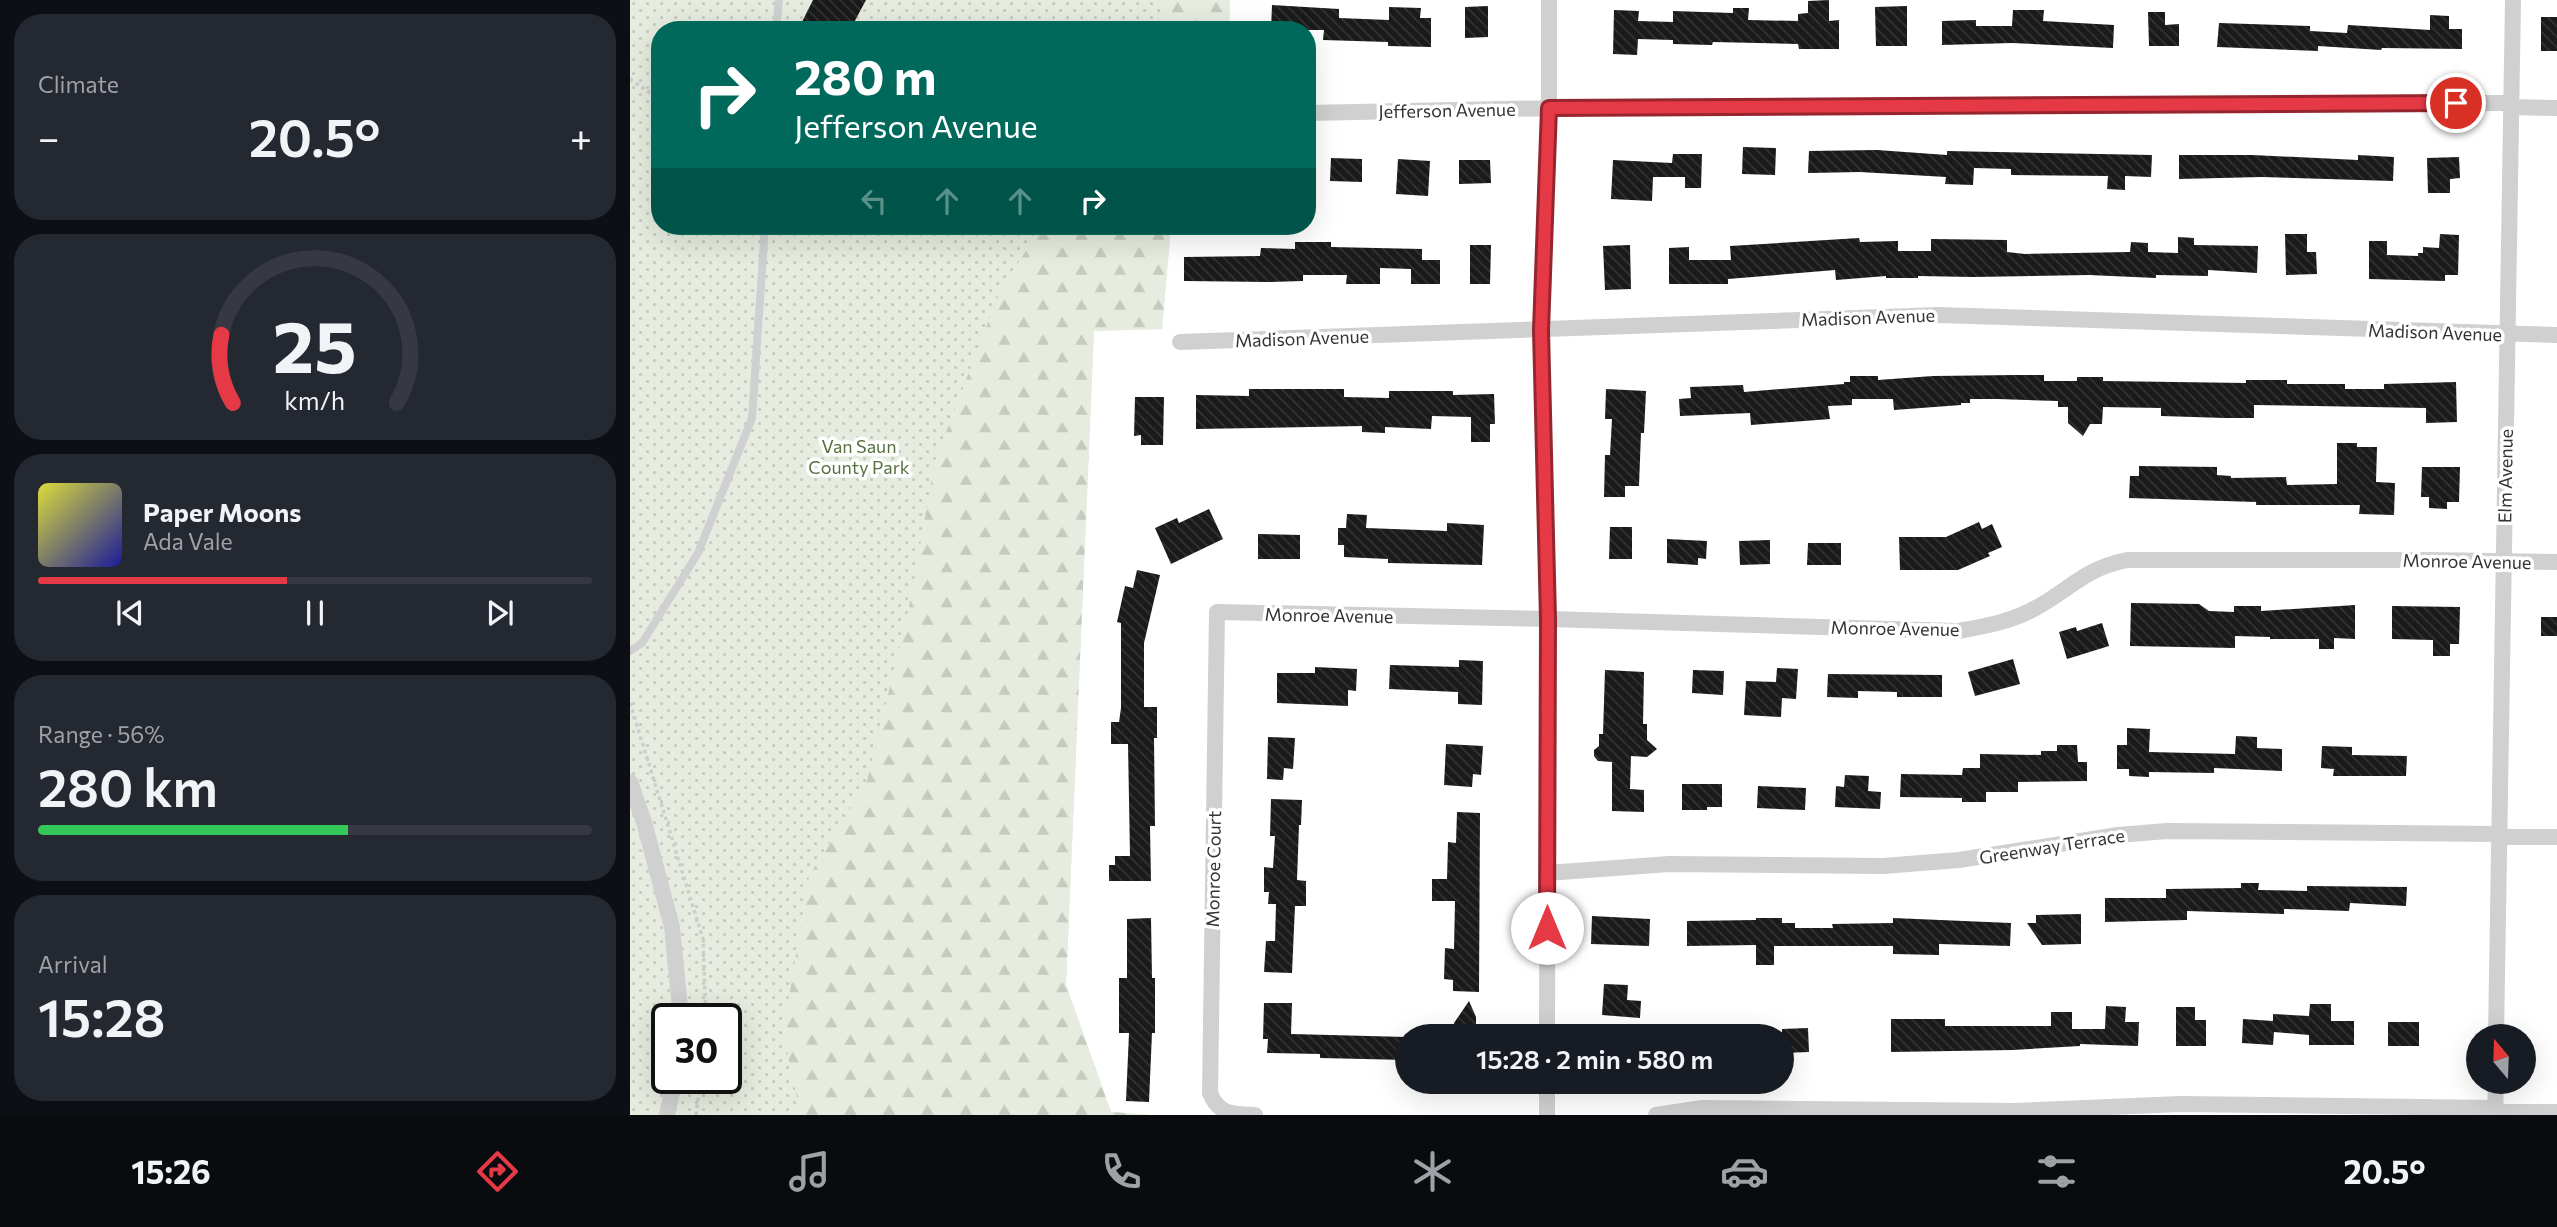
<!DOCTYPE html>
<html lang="en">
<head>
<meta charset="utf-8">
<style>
  body { margin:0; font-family:Commissioner,sans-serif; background:#242831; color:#f1f3f6; height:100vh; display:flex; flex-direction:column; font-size:26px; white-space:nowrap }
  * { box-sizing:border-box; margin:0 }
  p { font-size:23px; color:#9ea1a6 }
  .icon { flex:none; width:38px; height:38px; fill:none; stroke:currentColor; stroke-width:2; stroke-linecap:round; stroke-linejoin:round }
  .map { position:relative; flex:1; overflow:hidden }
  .details { display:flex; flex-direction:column; gap:14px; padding:14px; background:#0d0f14; width:630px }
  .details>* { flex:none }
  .top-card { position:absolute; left:21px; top:21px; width:665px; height:214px; border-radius:28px; box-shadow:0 7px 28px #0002; background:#00695c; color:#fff; overflow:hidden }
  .needle { width:46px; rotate:341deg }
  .controls { position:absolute; left:1836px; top:1024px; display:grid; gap:14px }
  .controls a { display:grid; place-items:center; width:70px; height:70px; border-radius:50%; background:#171b24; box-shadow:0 7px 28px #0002; font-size:35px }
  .speed { position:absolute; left:21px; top:1003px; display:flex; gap:14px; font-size:35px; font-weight:700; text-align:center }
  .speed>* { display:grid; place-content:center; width:91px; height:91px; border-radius:50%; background:#171b24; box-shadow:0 7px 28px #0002; line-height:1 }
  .speed .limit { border:4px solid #111; border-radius:10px; background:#fff; color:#111 }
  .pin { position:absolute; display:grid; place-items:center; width:60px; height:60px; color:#fff; margin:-30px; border:4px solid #fff; border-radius:50%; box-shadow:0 2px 7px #0007 }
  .me { position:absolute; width:77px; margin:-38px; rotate:0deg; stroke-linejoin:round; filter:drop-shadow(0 0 5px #0008) }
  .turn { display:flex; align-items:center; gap:24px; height:147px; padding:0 28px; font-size:32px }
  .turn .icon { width:91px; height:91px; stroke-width:2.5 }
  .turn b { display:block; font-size:49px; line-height:60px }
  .lanes { display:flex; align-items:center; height:66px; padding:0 28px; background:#0003; justify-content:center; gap:35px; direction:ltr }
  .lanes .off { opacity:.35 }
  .big { font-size:52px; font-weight:600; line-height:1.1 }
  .details .tile { flex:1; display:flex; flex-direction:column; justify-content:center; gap:10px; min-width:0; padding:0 24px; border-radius:28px; background:#242831 }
  .details .dial { align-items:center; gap:0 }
  .dial svg { height:182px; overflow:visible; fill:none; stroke:#363941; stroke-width:7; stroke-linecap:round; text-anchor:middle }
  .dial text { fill:#f1f3f6; stroke:none }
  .song { display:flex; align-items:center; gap:21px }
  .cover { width:84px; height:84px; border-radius:10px; background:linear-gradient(135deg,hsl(60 70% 55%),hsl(240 70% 35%)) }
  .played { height:7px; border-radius:4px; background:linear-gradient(90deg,#e63946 45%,#363941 45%) }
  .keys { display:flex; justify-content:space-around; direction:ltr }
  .heat { display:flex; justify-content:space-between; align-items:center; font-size:38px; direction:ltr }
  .charge { height:10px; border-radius:5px; background:linear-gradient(90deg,#34c759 56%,#363941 0) }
  .trip { position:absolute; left:765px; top:1024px; width:399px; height:70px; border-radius:35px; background:#171b24; box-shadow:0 7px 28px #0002; font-weight:600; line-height:70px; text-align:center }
  .menu { display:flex; height:112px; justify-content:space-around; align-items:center; background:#090b0e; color:#9ea1a6 }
  .menu .icon { width:49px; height:49px }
  .menu .on { color:#e63946 }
  .menu b { font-size:32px; color:#f1f3f6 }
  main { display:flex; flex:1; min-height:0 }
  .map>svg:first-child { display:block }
  .grass { fill:url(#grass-dots); fill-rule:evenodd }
  .forest { fill:url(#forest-firs) }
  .building { fill:url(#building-back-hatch) }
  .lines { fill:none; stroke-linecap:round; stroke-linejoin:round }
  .path { stroke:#cdcdcd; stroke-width:3.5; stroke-dasharray:3.5 3.5; stroke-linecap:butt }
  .service { stroke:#d0d0d0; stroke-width:8 }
  .minor { stroke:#d0d0d0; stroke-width:16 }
  .route-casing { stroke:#96252e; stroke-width:18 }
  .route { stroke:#e63946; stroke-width:12 }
  .labels { text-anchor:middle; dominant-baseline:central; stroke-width:7; stroke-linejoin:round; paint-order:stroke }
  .street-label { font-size:18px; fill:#333; stroke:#fff }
  .park-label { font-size:18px; fill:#56703f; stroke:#fff }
</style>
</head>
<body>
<main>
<section class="details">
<div class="tile"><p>Climate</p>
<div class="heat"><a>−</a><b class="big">20.5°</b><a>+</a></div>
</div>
<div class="tile dial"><svg viewBox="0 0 100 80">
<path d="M14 69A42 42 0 1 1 86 69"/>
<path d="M14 69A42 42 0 0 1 9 39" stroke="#e63946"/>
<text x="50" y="56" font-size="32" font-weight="700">25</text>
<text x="50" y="72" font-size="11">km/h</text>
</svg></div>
<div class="tile">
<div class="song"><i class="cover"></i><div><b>Paper Moons</b><p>Ada Vale</p></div></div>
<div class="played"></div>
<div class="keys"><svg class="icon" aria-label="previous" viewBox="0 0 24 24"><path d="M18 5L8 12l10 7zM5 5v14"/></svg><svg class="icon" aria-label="pause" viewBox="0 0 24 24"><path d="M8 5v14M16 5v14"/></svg><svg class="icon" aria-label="next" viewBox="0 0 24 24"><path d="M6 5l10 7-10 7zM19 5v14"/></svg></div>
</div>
<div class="tile"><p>Range · 56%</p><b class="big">280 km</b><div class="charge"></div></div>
<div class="tile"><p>Arrival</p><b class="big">15:28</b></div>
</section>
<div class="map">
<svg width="1927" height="1115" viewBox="0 0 1927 1115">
  <defs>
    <pattern id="grass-dots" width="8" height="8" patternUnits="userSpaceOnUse" patternTransform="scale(1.75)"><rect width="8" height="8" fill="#e6ecdf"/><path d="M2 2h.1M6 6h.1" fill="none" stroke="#c6cbc0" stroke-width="1.8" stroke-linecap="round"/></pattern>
    <pattern id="forest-firs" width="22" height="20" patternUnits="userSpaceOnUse" patternTransform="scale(1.75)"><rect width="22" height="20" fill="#e6ecdf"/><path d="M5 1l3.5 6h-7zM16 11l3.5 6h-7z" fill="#c6cbc0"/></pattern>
    <pattern id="building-back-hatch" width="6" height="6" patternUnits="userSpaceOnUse" patternTransform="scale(1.75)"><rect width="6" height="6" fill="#1a1a1a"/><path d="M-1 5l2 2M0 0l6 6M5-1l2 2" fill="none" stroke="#333"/></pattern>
  </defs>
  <rect width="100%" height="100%" fill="#fff"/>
  <path class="grass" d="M0,0H600L599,30H30V226H541L532,329L464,331L436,985L481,1112L520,1115H0ZM37,1018H96V1078H37Z"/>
  <g class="forest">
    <path d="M534,0H600L599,30H527Z"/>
    <path d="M412,226H541L532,329L464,331L436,985L481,1112L520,1115H171L153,1033L179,876L237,781L279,608L305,461L370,291Z"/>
  </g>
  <g class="building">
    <path d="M183,0H236L220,30H168Z"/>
    <path d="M1199,0V21L1209,20V49H1169L1168,44L1083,42L1082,45L1043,44V40L1008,39L1007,55L983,54L984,10L1009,11L1008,21L1043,22V11L1103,13V8H1119L1118,20L1168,21V14L1178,13V1Z"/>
    <path d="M642,5L709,9V18L759,20V7L791,8L790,18H801V47L758,46V42L693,40L694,30H641Z"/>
    <path d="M858,6V37L835,38V7Z"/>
    <path d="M1277,6V46H1246L1245,7Z"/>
    <path d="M1383,10H1414L1413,21L1484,25L1483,48L1382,43L1312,45V21L1346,20V26H1382Z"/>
    <path d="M1518,12H1535V25L1549,24V46H1519Z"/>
    <path d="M1800,15L1819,16V29H1832V49L1752,48L1751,50L1688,46V51L1587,47L1589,23L1680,26V31L1717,33L1718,25L1800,30Z"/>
    <rect x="1911" y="17" width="16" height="34"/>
    <path d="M1113,147L1146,148L1145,175L1112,174Z"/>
    <path d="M1247,150L1317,155V151L1522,155L1521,177L1495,176V190L1477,189L1478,176L1381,175V169L1344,168L1343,185L1315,184L1316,177L1230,172L1178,173L1179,151Z"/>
    <path d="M1043,154H1072L1071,188H1055V177H1023L1022,201L981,199L983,160L1042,163Z"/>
    <path d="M1549,155H1622L1728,160V155L1764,157L1763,181L1632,177L1549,179Z"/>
    <path d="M1829,157L1830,178L1820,179V193H1798L1797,158Z"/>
    <path d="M701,158L732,159V182L700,181Z"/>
    <path d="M768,159L800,161L798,196L766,194Z"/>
    <path d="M829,160H860L861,183L829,184Z"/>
    <path d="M1655,234H1677V252H1686L1687,274L1656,275Z"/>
    <path d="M1810,234L1829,235L1828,275H1815V281L1739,279V241H1757V255L1788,256V253H1793V247L1809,248Z"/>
    <path d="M1548,237L1564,238V245L1628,246L1627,273L1578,270V276L1526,275V278L1459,275L1343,277L1288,276V278H1256V276L1206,280L1205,270L1098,279V284H1039V248L1059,247V260H1101L1100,246L1229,238L1230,242L1268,241V251H1301V239L1377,240V252L1395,254L1500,252L1501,242L1518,243V252L1548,253Z"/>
    <path d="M665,242H701V247L792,249V260H810V284H781V269L750,268V284H716L717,275H673V281L638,282L554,281V257L630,256L631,248L665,249Z"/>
    <path d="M840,245H861L860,284H840Z"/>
    <path d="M1000,245L1001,289L975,290L973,246Z"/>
    <path d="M1385,375H1414V381H1447V377H1473V381L1616,383V380H1657V384H1715V389H1754V384L1826,382L1827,422L1796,423V408L1624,405V418H1595L1531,416V408L1473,407L1472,424H1460L1453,436L1438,423V407H1428V401L1368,399H1340V403H1331V405L1264,410L1263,399H1222V405L1198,406L1200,419L1121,425L1120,413L1050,416L1049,399L1061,398L1060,387L1113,385L1114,392L1214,384V382H1220V376H1248V380L1303,376Z"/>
    <path d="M619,389H714V397L759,398V391H823V395L864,394L865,424H860V442H841V417L802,416L801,429L755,427V433L732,432V426L566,429V395L619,396Z"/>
    <path d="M976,389L1016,391L1014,433H1011L1009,486H995V497H974L975,455H980L982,419H975Z"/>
    <path d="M505,397H534L533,445H511V435L504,436Z"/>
    <path d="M1707,443H1727V447H1747L1746,482L1765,483L1764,515L1729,514L1730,505H1626V502L1499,498L1500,476H1509V466L1587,467V475L1601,476V478L1656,477L1657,485L1707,484Z"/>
    <path d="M1792,467H1830L1829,502H1817V509L1799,508V497H1791Z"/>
    <path d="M579,509L593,539L541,564L525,528L547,518L549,523Z"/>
    <path d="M717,514L737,515L736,528L817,531V523L854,525L852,565L758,563V559L714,557V545H708V528H716Z"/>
    <path d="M1349,522L1352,529L1362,524L1372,547L1358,553L1360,556L1328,570H1270L1269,537H1316Z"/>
    <path d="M980,527H1002V559H979Z"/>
    <path d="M628,534L670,535V559H628Z"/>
    <path d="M1037,539L1077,541L1076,559L1068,558V565L1037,563Z"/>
    <path d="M1140,540V564L1110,565L1109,541Z"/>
    <path d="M1178,543H1211V565H1177Z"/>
    <path d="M507,570L530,575L514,643V707H527V738H524L525,826H520L521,881H479V865H485V856H500L498,744H481V722H489L491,708V623L487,622L495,586L503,588Z"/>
    <path d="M1501,603L1569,604L1579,611L1604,612V606H1631V611L1725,605V639L1704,638V649H1689V639H1640V637L1605,636V648L1500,646Z"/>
    <path d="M1762,606L1830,607L1829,644H1820V656H1803V640L1762,639Z"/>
    <rect x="1911" y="617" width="16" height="19"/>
    <path d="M1472,623L1479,646L1437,659L1429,632L1446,627L1447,631Z"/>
    <path d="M1383,659L1390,684L1345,696L1338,672Z"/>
    <path d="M829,660L853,661L852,705L828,704V692L759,689L760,665L829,667Z"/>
    <path d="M685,667L727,669L726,691L718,690V706L647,703V673H685Z"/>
    <path d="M1147,668L1168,669L1166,699L1152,698L1151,717L1114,715L1116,681L1146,682Z"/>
    <path d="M975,670L1014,672L1013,724H1017V740L1027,749L1017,757L1001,756L1000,789L1014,790V812L982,811V762L968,761L964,756V750L969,746V734H973Z"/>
    <path d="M1063,670L1094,671L1093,695L1062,693Z"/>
    <path d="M1198,674L1312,675V697H1267V692L1228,691V698L1197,697Z"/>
    <path d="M1497,728L1520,729L1519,752L1605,754L1606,736L1627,737V748L1652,749V771L1584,768V773L1519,772V777L1499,776V769H1487V745H1497Z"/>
    <path d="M638,737L665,738L663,769L654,768L653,780L637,779Z"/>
    <path d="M816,744L853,746L851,775L843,774L842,787L814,785Z"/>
    <path d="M1427,745H1447L1448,762H1457V781L1388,782V792H1356V802H1332V798L1270,797L1271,774L1332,775L1333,768H1350V754L1411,755V751H1427Z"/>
    <path d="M1692,746L1722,747V755L1777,756L1776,776H1703L1704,769L1691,768Z"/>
    <path d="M1215,775L1239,776L1238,791L1251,792L1250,809L1205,807L1206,786L1214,787Z"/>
    <path d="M1052,784H1092V807H1077V810H1052Z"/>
    <path d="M1128,786L1176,788L1175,810L1127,808Z"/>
    <path d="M641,799L672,800L671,825H669L667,880L676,881V906H665L662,973L634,972L636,941H645L646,904H638L639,892H634V867L643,868L645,836H640Z"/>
    <path d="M827,812L850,813L849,992L823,991V980L814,979L815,948L824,949L825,901H802V879H817L818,842L826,843Z"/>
    <path d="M1611,883H1629L1628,890L1677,891V886L1777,887L1776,906L1720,903L1719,911L1654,909V914L1557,911V920L1475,922V898H1536V889L1611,888Z"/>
    <path d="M1451,914V944L1412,945L1397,923H1406V915Z"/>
    <path d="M962,916L1020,919L1019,946L961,944Z"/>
    <path d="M521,918L522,978H525V1033H522L519,1102L496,1101L499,1033H489V978H497V919Z"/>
    <path d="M1126,918H1152V923H1165V928H1203L1202,924L1263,923V918L1381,923L1380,946L1309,944V955L1263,954V946H1144V965H1126V945L1057,946V921L1126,920Z"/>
    <path d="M974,984L998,985L997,1000L1011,1001L1010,1018L972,1015Z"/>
    <path d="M839,1001L846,1017V1036H824V1023Z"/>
    <path d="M634,1003H662L661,1034L777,1037V1060L690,1058V1054L637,1053L638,1039H633Z"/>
    <path d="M1680,1004H1701V1021H1724V1045H1679V1035L1644,1032L1643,1045L1612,1043L1613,1019L1643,1021V1014L1679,1016Z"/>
    <path d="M1476,1006L1496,1007L1495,1022H1509L1508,1046L1450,1044V1046L1383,1050L1261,1052V1019H1315V1026H1421V1012H1442V1029H1475Z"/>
    <path d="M1546,1007H1565V1020H1576V1046H1546Z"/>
    <rect x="1758" y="1022" width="31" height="24"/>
    <path d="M1178,1028L1179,1052L1152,1053V1029Z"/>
  </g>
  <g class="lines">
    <g class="path">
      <path d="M0,79L30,100"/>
      <path d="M0,703L73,939L76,1018"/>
      <path d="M66,1115L71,1078"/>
    </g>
    <g class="service">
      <path d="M146,30L149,0"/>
      <path d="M0,651L12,643L68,553L122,418L135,226"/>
    </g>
    <g class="minor">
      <path d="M1881,107L1927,108"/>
      <path d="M677,113L976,107L1881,103"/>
      <path d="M550,342L1309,315L1927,335"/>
      <path d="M0,782L14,822L42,927L51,1018"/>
      <path d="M917,873L1039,864L1253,866L1329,860L1488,835L1537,831L1869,834L1877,837H1927"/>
      <path d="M917,1036L918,619L911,330L919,108V0"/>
      <path d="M1866,1036L1883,0"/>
      <path d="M37,1115L45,1078"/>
      <path d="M625,1115C602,1114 589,1115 580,1093L587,612L918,619L1328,631C1357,626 1385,621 1411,605C1445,585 1455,569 1497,560H1798L1927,562"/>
      <path d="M917,1115V1082"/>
      <path d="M1026,1115L1072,1108L1385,1111L1550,1104L1865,1108L1874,1112H1927"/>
      <path d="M1865,1115L1866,1082"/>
    </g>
  </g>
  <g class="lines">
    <defs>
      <path id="route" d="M917,928L918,619L911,330L919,108L1826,103"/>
    </defs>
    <use href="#route" class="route-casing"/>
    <use href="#route" class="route"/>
  </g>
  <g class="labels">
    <g class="street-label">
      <text transform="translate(817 110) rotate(-1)">Jefferson Avenue</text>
      <text transform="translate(1238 317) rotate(-2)">Madison Avenue</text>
      <text transform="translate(1805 332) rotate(2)">Madison Avenue</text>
      <text transform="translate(672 338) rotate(-2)">Madison Avenue</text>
      <text transform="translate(1875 476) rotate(-89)">Elm Avenue</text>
      <text transform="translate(1837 561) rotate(1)">Monroe Avenue</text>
      <text transform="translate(699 615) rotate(1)">Monroe Avenue</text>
      <text transform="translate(1265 628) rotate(1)">Monroe Avenue</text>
      <text transform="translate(1422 846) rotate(-9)">Greenway Terrace</text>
      <text transform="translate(583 869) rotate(-89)">Monroe Court</text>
    </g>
    <g class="park-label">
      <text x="229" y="446">Van Saun<tspan x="229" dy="21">County Park</tspan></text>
    </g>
  </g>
</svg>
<div class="controls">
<a><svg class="needle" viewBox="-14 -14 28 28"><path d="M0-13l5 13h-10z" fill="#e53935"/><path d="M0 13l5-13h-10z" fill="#9ea1a6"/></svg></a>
</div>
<div class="speed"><div class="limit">30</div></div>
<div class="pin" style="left:1826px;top:103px;background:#d93025"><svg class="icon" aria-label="arrive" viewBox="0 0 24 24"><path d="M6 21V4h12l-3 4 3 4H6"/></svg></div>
<svg class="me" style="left:917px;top:928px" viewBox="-20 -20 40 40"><circle r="19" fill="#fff"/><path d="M0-13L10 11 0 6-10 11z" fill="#e63946"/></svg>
<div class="trip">15:28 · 2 min · 580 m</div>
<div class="top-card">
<div class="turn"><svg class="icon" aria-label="right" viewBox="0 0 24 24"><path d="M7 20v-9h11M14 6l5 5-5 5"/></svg><div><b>280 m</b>Jefferson Avenue</div></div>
<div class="lanes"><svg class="icon off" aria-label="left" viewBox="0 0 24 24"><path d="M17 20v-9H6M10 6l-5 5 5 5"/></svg><svg class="icon off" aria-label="ahead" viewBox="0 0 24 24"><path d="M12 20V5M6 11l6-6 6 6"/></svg><svg class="icon off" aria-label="ahead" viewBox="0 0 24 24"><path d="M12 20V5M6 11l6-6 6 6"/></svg><svg class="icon" aria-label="right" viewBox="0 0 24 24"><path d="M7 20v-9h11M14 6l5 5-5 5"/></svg></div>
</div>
</div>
</main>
<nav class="menu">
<b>15:26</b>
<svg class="icon on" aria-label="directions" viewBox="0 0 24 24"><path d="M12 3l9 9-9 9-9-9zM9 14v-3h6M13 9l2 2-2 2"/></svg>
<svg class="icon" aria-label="music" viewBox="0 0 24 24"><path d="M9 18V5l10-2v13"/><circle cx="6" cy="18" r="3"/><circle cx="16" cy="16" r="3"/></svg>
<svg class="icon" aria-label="phone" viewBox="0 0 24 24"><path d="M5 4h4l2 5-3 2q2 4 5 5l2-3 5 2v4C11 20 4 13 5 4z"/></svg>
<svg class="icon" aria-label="climate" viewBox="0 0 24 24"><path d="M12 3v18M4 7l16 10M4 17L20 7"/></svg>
<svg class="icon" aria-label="car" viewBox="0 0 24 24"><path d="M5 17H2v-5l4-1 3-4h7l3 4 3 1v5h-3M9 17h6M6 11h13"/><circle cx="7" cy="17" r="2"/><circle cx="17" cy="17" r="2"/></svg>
<svg class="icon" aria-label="filters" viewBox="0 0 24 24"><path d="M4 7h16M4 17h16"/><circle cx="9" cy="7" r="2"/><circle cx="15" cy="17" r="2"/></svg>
<b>20.5°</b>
</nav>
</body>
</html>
